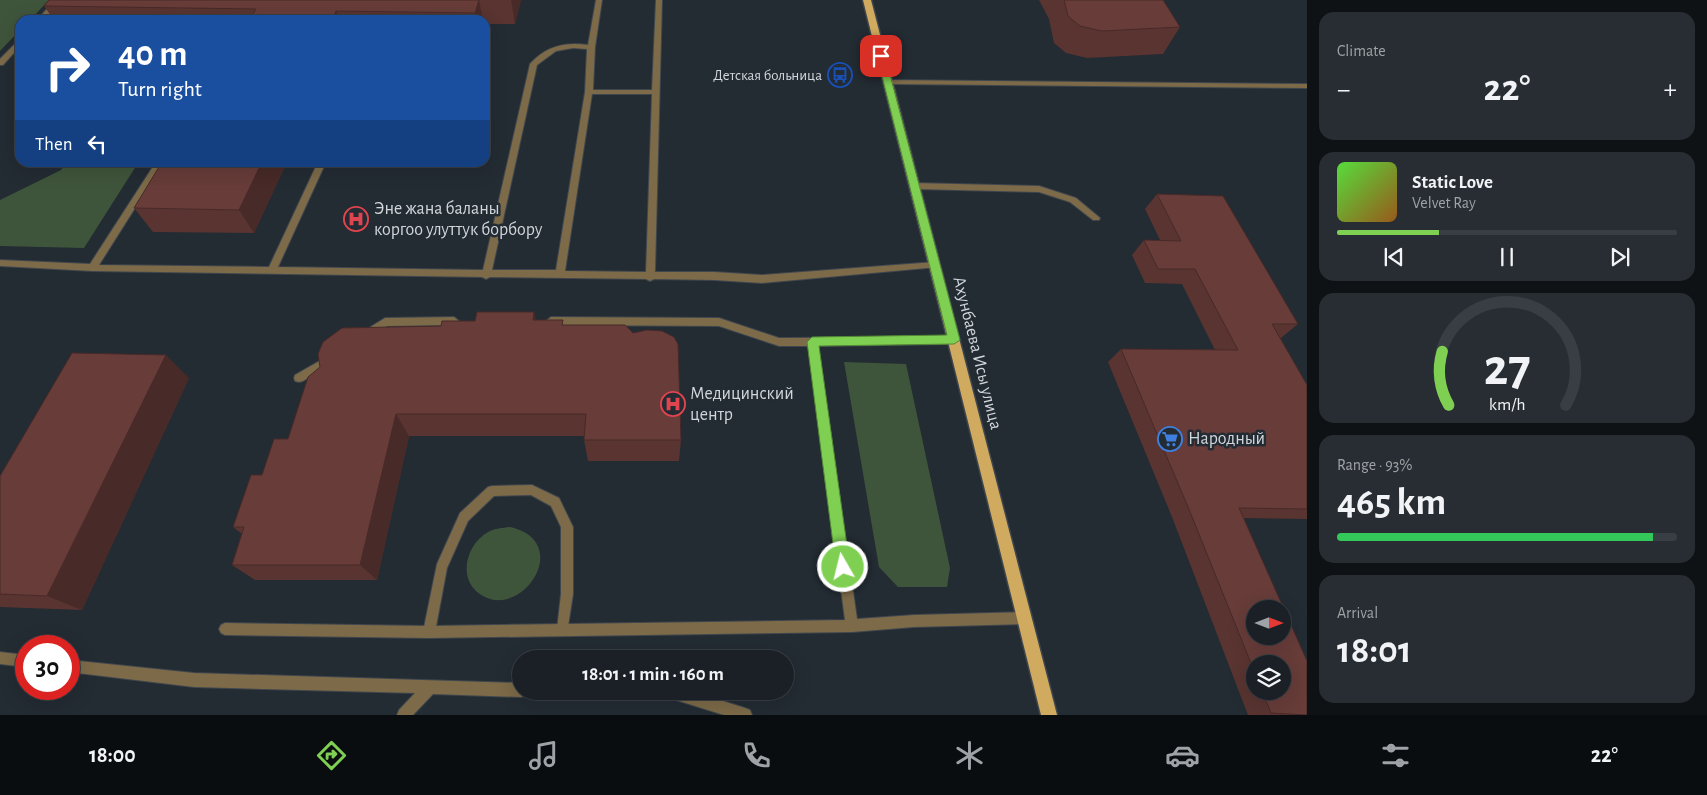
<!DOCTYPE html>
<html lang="en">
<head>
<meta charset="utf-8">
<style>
  body { margin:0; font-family:"Alegreya Sans",sans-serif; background:#272d32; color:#f1f3f6; height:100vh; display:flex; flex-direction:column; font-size:19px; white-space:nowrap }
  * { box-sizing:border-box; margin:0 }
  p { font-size:16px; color:#9fa3a7 }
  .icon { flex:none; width:28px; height:28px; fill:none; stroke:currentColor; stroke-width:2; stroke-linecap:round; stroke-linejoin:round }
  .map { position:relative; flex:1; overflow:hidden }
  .panel { display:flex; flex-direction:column; gap:12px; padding:12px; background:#0e1215; width:400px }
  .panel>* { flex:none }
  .banner { position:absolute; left:15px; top:15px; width:475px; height:152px; border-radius:15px; box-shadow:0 5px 20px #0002,0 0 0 1px #383e43; background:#1a4fa0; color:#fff; overflow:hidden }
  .needle { width:32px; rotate:90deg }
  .controls { position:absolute; left:1246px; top:600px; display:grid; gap:10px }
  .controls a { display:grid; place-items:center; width:45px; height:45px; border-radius:50%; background:#1a2026; box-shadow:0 5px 20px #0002,0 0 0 1px #383e43; font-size:25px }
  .speed { position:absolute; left:15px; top:635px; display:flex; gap:10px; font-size:25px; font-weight:700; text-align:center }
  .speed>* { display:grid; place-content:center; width:65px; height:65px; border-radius:50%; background:#1a2026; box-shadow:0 5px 20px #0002,0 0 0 1px #383e43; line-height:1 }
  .speed .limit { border:8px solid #d22; background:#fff; color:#111 }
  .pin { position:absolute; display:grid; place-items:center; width:42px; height:42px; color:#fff; margin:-21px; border-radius:10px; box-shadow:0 2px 8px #0006 }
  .me { position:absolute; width:55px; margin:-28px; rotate:352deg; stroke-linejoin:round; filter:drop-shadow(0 0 4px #0008) }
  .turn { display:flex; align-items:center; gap:18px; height:105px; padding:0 20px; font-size:22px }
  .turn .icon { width:65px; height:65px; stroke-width:2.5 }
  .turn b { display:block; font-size:35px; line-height:42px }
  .then { display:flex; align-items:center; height:48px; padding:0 20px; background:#0003; gap:10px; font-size:19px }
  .big { font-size:38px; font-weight:700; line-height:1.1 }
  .panel .widget { flex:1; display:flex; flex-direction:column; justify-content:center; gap:8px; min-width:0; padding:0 18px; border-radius:15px; background:#272d32 }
  .panel .dial { align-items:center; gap:0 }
  .dial svg { height:130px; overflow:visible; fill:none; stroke:#383e43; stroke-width:7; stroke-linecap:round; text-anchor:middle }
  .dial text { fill:#f1f3f6; stroke:none }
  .song { display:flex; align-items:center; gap:15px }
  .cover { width:60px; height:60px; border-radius:8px; background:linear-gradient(135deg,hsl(110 70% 55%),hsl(30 70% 35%)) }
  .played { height:5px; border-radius:2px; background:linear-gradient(90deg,#7fd052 30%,#383e43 30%) }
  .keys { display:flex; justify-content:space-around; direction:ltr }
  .heat { display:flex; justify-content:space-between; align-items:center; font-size:28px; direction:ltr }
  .charge { height:8px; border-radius:4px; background:linear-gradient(90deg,#34c759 93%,#383e43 0) }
  .trip { position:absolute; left:512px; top:650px; width:282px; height:50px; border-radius:25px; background:#1a2026; box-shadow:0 5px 20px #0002,0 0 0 1px #383e43; font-weight:700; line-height:50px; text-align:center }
  .tab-bar { display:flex; height:80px; justify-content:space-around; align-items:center; background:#0a0d0f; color:#9fa3a7 }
  .tab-bar .icon { width:35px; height:35px }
  .tab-bar .selected { color:#7fd052 }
  .tab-bar b { font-size:22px; color:#f1f3f6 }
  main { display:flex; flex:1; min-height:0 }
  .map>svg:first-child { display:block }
  .green { fill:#3f553b }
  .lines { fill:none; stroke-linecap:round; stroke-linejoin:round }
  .service-casing { stroke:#3f464e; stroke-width:2 }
  .minor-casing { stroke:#3f464e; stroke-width:2 }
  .primary-casing { stroke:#3f464e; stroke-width:3 }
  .service { fill:#7c6a48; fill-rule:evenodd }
  .minor { fill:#7c6a48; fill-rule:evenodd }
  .primary { fill:#cfaa5f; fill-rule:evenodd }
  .wall { fill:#593431; fill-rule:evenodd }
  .shaded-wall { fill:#482a28 }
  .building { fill:#673c39; stroke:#482a28; fill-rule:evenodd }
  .route { fill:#7fd052; stroke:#538735 }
  .labels { text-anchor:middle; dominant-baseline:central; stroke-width:5; stroke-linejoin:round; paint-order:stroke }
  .far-poi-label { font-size:15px; fill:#d1d6db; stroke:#232b33; text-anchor:end }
  .poi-label { font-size:18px; fill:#d1d6db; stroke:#232b33; text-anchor:start }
  .street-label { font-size:18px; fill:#d1d6db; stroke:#232b33 }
</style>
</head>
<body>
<main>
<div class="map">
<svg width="1307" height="715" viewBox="0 0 1307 715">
  <rect width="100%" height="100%" fill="#232b33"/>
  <g class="green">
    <path d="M0,0H49L30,20H20V30L0,51Z"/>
    <path d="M67,162L138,163L84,248L0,246V200L61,170Z"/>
    <path d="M844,362L906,364L950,568L947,587H898L879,567Z"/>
    <path d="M510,527C577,542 518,628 476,591C458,574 468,543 488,532C495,528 502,528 510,527Z"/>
  </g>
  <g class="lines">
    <defs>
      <g id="service">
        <path d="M55,0H62L44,20H37Z"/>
        <path d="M596,0H602L595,47L593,90H652L656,0H662L655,272H714L762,275L935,262L938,263L940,265L938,267L762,283L714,280L654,279L650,281L646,279L490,277L486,279L482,277L92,271L0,266V260L90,264L156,162H164L99,265L269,267L318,162H326L278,267L483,270L530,64C546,46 565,42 588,45ZM573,48L587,49L585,92L556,270H492L537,65L556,51ZM592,94H652L646,272L565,271Z"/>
        <path d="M20,40V46L3,65H0V59L18,41Z"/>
        <path d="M915,183L1039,186L1076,198L1100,218L1099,220H1093L1070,202L1039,192L915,189L911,186Z"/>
        <path d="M532,485L559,498L573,527V594L567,633L563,635L559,633L557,629L561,594V527L551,506L531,495L494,496L468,521L447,568L435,632L433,636L429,638L425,636L423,632L437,564L460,513L488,487L492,486Z"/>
      </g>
      <g id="minor">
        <path d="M885,80L1307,84V88L888,84L884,82Z"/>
        <path d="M454,317L459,321L454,325L387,326L367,338L364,337L362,334L364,331L385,318Z"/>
        <path d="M551,317L719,318L779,338L957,337L959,340L957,343L954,344L818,346L857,619L914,615L1025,612L1029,614L1031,618L1029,622L1025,624L914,627L852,632L429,638L225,635L221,633L219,629L221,625L225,623L429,626L845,620L809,346H779L719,326L551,325L546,321Z"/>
        <path d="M330,355L334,356L335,359L334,362L303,381L299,382L295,381L294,378L295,375Z"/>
        <path d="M0,652L26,655V667L0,664Z"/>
        <path d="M69,660L194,673L521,683V691H527L526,695L521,697L433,694L413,715H397L399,710L415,693L194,687L69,672Z"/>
        <path d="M570,691H691L745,708L750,710L752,715H724L676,700L576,698L571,696Z"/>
      </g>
      <path id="primary" d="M863,0H871L1057,715H1041Z"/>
    </defs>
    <use href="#service" class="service-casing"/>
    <use href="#minor" class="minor-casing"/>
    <use href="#primary" class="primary-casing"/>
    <use href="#service" class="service"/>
    <use href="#minor" class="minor"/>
    <use href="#primary" class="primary"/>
  </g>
  <g class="wall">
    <path d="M49,0H521L515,24H485V20H54L44,6Z"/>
    <path d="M1039,0H1163L1180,27L1163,54L1087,58L1066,53L1054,43L1049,19Z"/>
    <path d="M287,162L254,233L153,232L134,208Z"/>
    <path d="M1157,194L1298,324L1281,338H1280L1307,385V519L1244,518L1307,715H1248L1172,517L1108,362L1121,349L1215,350L1182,284L1145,283L1132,255L1144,240H1160L1145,209ZM1255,664L1282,691H1255Z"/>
    <path d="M536,320L564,325L681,440L679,461H588L584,440V436H409L377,580H255L232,565L242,534L233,527L262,475L288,439L441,326Z"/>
    <path d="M189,378L82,610L0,607V476Z"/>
  </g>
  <g class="shaded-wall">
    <path d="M479,0L483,20H477L475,13Z"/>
    <path d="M511,0H521L515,24Z"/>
    <path d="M336,11L340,20H332Z"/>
    <path d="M262,162H287L254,233L239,210Z"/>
    <path d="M534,312L540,336L533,320Z"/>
    <path d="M166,355L189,378L82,610L47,596Z"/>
    <path d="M396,414L409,436L377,580L360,565Z"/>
  </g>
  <g class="building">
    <path d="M49,0H479L475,13L336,11L332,20H249L256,9L44,6Z"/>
    <path d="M1064,0H1163L1180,27L1102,31L1080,26L1068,16Z"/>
    <path d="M162,162H262L239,210L134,208Z"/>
    <path d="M1157,194L1223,196L1298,324H1272L1307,385V509L1239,508L1307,661V715L1271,713L1262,691H1282V664H1255V673L1188,507L1121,349L1238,350L1195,269H1158L1144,240L1181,241ZM1255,609H1282V636H1255Z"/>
    <path d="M477,312H534L533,320H563L562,325H625L633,333L647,330L662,331L674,337L678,344L681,440H584L586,414H396L360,565H232L244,527H233L251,475H262L274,439H288L308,377L320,367L318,354L323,342L342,328L441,326L442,321H475Z"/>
    <path d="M72,353L166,355L47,596L0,594V476Z"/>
  </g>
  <path class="route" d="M881,53L885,56L960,340L954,344L819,346L850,567L848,572L843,574L838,572L836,567L807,342L812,337L947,335L877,56Z"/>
  <defs>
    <symbol id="bus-ring" viewBox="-11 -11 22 22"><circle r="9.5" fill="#232b33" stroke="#1a4fb4" stroke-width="1.5"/><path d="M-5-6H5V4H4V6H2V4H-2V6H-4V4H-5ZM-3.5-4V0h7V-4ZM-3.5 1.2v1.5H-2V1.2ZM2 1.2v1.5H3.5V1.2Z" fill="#1a4fb4"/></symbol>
    <symbol id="hospital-ring" viewBox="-11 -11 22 22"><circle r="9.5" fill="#232b33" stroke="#e0444e" stroke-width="1.5"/><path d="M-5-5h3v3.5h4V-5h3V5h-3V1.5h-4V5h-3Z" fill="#e0444e"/></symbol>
    <symbol id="supermarket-ring" viewBox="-11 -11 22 22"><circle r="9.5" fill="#232b33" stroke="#3f7fe0" stroke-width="1.5"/><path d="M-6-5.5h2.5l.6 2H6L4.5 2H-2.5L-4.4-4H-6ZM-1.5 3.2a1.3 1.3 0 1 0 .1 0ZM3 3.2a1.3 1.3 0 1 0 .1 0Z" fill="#3f7fe0"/></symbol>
  </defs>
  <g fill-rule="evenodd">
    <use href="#bus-ring" x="826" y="61" width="28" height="28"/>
    <use href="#hospital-ring" x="342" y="205" width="28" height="28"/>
    <use href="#hospital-ring" x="659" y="390" width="28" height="28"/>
    <use href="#supermarket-ring" x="1156" y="425" width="28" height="28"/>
  </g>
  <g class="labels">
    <g class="far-poi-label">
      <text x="822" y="75">Детская больница</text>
    </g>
    <g class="poi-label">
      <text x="374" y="209">Эне жана баланы<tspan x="374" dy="21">коргоо улуттук борбору</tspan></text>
      <text x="690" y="394">Медицинский<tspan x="690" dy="21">центр</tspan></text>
      <text x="1188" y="439">Народный</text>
    </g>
    <g class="street-label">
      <text transform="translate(977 353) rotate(76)">Ахунбаева Исы улица</text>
    </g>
  </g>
</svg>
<div class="controls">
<a><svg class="needle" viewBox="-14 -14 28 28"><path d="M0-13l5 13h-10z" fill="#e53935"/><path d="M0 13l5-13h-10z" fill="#9fa3a7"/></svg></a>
<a><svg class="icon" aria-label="layers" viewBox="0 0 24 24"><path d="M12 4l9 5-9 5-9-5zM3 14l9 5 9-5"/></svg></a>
</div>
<div class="speed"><div class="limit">30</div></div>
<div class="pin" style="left:881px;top:56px;background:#d93025"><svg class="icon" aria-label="arrive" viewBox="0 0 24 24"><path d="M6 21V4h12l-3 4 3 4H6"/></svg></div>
<svg class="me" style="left:843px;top:567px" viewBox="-20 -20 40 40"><circle r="17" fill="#7fd052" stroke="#fff" stroke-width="3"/><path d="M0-11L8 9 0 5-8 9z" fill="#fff"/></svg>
<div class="trip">18:01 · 1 min · 160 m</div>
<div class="banner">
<div class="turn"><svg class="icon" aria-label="right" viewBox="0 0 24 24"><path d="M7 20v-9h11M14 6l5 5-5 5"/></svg><div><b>40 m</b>Turn right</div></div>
<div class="then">Then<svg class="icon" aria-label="left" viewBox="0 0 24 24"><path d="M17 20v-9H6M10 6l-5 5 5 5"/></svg></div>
</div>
</div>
<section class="panel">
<div class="widget"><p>Climate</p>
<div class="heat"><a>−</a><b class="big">22°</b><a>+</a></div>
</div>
<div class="widget">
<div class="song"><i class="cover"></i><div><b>Static Love</b><p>Velvet Ray</p></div></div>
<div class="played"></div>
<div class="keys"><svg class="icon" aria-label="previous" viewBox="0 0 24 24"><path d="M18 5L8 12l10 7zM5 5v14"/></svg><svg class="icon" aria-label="pause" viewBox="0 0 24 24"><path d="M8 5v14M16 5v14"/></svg><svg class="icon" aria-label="next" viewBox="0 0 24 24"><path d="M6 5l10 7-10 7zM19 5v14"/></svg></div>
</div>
<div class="widget dial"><svg viewBox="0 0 100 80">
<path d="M14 69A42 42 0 1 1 86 69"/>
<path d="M14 69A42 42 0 0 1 10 36" stroke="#7fd052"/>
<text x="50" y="56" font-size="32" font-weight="700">27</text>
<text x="50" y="72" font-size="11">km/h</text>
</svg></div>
<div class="widget"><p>Range · 93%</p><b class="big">465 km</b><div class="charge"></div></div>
<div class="widget"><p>Arrival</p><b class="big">18:01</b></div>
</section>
</main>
<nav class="tab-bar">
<b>18:00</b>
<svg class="icon selected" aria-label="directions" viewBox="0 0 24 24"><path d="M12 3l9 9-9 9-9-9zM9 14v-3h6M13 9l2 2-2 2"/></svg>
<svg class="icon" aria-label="music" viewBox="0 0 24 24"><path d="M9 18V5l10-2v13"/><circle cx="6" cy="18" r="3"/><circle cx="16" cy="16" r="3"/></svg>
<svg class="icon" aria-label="phone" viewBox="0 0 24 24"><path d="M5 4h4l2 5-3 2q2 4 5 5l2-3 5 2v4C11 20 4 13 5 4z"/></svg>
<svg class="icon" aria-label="climate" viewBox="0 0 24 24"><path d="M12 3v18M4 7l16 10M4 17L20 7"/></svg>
<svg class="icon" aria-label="car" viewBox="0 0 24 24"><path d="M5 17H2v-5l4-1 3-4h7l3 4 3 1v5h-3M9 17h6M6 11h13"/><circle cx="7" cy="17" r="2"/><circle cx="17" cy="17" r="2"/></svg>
<svg class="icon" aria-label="filters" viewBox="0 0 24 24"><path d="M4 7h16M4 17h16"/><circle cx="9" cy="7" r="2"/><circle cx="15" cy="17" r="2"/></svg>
<b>22°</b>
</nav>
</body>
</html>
